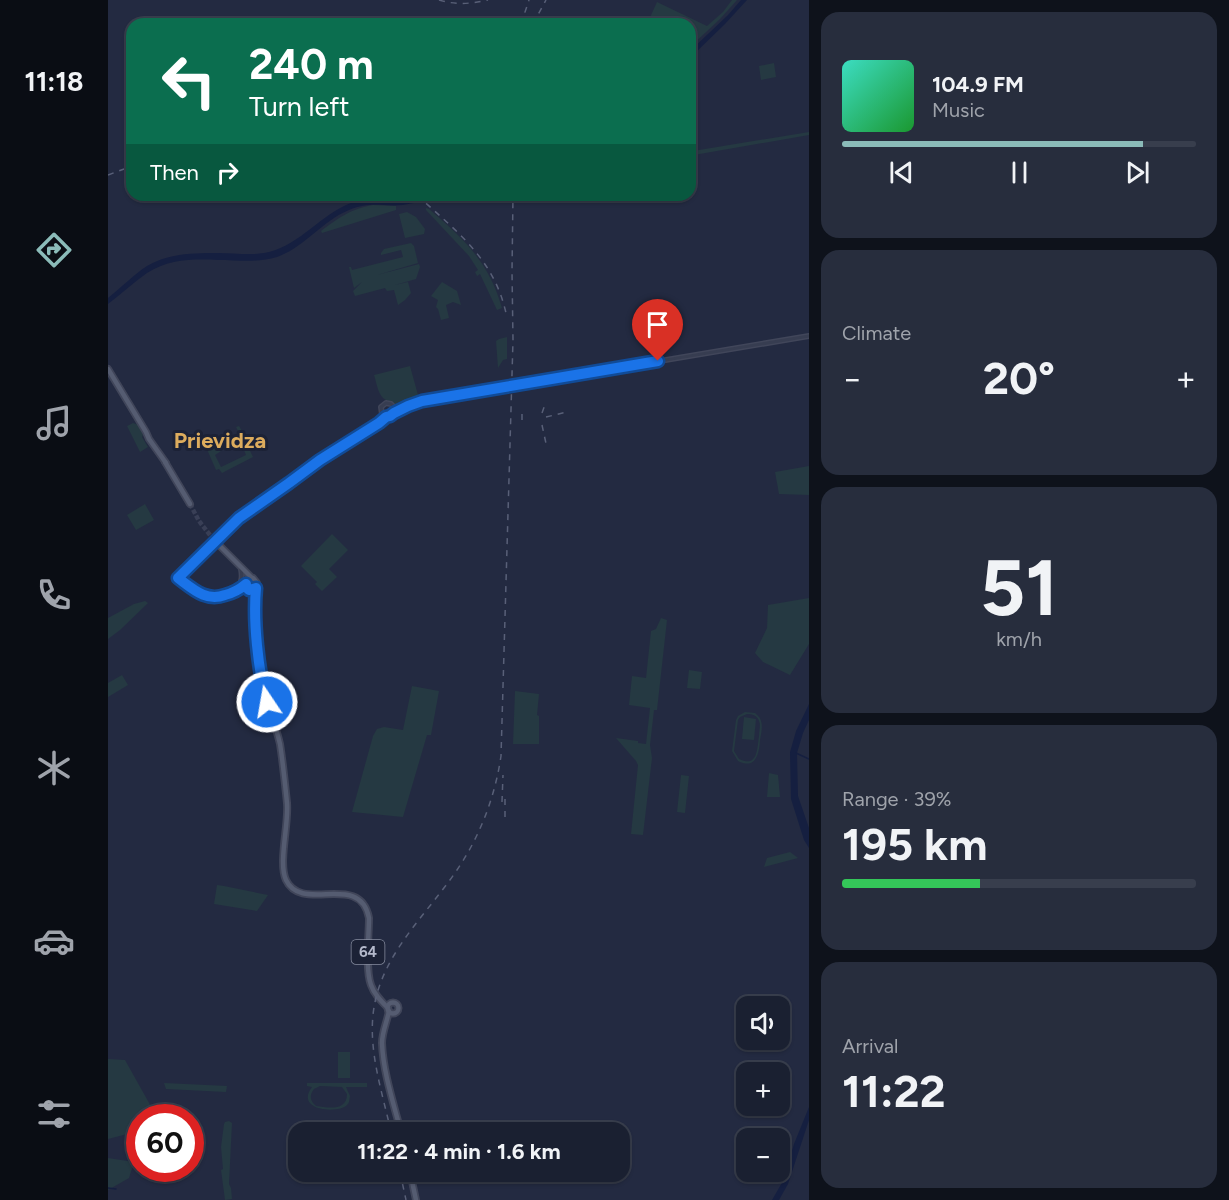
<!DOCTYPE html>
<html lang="en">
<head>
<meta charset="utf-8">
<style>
  body { margin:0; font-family:Figtree,sans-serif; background:#272d3d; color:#f1f3f6; height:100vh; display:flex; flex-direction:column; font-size:22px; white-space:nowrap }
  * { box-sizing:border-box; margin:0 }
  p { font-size:20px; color:#9fa3ab }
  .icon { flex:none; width:33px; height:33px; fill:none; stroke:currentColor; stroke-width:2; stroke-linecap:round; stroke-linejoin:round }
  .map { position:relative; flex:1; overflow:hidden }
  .details { display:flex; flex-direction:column; gap:12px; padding:12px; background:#0e121b; width:420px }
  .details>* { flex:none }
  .banner { position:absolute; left:18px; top:18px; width:570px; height:183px; border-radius:18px; box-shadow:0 2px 4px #0004,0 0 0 2px #383e4d; background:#0b6e4f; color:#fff; overflow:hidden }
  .fabs { position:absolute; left:628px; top:996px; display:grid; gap:12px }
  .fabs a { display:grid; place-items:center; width:54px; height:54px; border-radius:12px; background:#1a2031; box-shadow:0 2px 4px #0004,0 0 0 2px #383e4d; font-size:30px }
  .speed { position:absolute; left:18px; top:1104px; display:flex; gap:12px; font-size:30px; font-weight:700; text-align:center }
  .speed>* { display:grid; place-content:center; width:78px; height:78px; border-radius:50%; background:#1a2031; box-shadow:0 2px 4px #0004,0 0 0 2px #383e4d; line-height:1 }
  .speed .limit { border:9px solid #d22; background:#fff; color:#111 }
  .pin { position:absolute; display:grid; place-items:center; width:51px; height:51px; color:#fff; margin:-62px -26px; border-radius:50% 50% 50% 0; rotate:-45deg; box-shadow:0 0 6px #0007 }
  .pin .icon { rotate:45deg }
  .me { position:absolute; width:66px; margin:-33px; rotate:348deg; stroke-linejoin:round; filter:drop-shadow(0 0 4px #0008) }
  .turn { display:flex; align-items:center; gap:21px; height:126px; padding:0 24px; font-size:27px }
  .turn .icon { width:78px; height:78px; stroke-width:2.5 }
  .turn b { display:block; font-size:42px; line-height:51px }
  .then { display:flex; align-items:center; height:57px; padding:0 24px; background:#0003; gap:12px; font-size:22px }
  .big { font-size:45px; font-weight:700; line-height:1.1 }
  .details .tile { flex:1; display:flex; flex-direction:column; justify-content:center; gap:9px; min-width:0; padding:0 21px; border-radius:18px; background:#272d3d }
  .details .dial { align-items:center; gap:0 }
  .dial b { font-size:78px; line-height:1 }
  .song { display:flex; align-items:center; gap:18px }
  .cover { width:72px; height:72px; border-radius:9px; background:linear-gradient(135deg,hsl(170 70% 55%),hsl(130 70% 35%)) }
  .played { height:6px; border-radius:3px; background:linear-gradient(90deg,#8bbbb9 85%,#383e4d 85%) }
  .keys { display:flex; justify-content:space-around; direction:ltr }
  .heat { display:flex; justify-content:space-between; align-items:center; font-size:33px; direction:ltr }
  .charge { height:9px; border-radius:4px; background:linear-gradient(90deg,#34c759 39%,#383e4d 0) }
  .trip { position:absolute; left:180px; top:1122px; width:342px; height:60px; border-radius:18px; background:#1a2031; box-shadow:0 2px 4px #0004,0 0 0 2px #383e4d; font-weight:700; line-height:60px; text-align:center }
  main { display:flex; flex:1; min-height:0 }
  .menu { display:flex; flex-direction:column; width:108px; justify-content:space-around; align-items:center; background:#0a0d14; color:#9fa3ab }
  .menu .icon { width:42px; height:42px }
  .menu .on { color:#8bbbb9 }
  .menu b { font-size:27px; color:#f1f3f6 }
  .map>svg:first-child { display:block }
  .green { fill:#253942; fill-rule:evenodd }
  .water { fill:#151f40 }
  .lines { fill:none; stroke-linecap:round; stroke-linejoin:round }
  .stream { stroke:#151f40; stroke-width:1.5 }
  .major-tunnel { stroke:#393f56; stroke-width:4.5; stroke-dasharray:4.5 2; stroke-linecap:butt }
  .minor-casing { stroke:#41465a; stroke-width:6 }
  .major-casing { stroke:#41465a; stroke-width:8 }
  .minor { stroke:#373d51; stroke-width:3 }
  .major { stroke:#555c71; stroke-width:4.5 }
  .rail { stroke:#596078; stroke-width:1.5; stroke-dasharray:6 6; stroke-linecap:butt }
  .route-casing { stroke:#114b97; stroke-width:15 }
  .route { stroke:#1a73e8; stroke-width:10 }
  .labels { text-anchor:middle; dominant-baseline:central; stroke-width:6; stroke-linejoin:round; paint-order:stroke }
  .shield { fill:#1c2236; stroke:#868c9e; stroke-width:1.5 }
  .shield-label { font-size:15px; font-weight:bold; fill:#b4b9cb }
  .district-label { font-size:22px; font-weight:bold; fill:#ddac5d; stroke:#1c2236 }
</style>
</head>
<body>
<main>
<nav class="menu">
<b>11:18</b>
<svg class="icon on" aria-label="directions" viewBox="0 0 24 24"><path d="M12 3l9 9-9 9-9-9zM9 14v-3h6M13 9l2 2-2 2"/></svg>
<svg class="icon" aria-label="music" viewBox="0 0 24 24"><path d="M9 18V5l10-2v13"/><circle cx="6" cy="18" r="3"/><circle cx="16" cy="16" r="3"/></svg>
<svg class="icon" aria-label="phone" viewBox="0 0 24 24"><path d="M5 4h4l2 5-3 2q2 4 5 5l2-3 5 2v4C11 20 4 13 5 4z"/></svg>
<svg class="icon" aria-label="climate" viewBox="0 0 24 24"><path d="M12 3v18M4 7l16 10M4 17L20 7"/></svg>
<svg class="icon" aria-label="car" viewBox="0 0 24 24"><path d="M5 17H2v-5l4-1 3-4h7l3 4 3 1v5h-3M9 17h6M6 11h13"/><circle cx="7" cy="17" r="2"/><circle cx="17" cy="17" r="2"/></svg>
<svg class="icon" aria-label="filters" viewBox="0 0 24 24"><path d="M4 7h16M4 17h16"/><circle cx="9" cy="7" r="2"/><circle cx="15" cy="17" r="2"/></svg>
</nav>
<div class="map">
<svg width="701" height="1200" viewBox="0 0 701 1200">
  <rect width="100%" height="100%" fill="#232a41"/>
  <g class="green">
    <path d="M624,0H629L612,19L582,47V24H539L549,2L599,26L615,12Z"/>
    <path d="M666,63L668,77L653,80L651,66Z"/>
    <path d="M701,132V135L586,155L585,151Z"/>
    <path d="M265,205L288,206V210L214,233L213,231C231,218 242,209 265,205Z"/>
    <path d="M318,208L321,209C356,239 381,262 394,308L389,310L372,274L369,276L367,272L370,270L361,256L318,210Z"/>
    <path d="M299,212L308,217L317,229L316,234L297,238L291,214Z"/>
    <path d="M303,243L306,246L310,263L269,275L311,264L312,267L308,279L287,285L300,282L303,293L297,300L290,305L286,290L279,291L277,288L247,296L245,291L254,282L246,288L241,267H243L244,270L295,257L293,250L273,255V253L276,249Z"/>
    <path d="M334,282L349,291L353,305L345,302L338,305L341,318L333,320L330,309L328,307L330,300L323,296Z"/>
    <path d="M399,337V359L395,360L390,368L388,341L391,339Z"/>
    <path d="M302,366L310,395L307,398L289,405C286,403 282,402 278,400C270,396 269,384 266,375Z"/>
    <path d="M25,423L31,425L35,435L34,437L40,447L32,452L19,426Z"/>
    <path d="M131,426C137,435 140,447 145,457L114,473L111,469L108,470L94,438L97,436L98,438L104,435L102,443L109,445L113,451L107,455L113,467L138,455L134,445L136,443L128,427Z"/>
    <path d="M701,466V495L671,494L667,472Z"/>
    <path d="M37,504L46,520L28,530L19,515Z"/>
    <path d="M224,534L240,550L221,569L229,577L214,591L207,584L209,582L193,566Z"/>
    <path d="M701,598V644L682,675L655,662L647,653L659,628L660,605Z"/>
    <path d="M37,601L40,603L12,630L0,639V618L26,604Z"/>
    <path d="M553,618L559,620L549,710H546L542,745L544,758L535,835L523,834L530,765L528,761L508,738L530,741V743L538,744L542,708L521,705L524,676L538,678L543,631L548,629Z"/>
    <path d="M581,670L594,672L592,689L579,688Z"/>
    <path d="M14,675L20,685L0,697V683Z"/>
    <path d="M304,686L331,691L323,735H319L295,817L244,812L265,736L269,729L276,727L295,730Z"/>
    <path d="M407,691L431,694L429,715L431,716V744H405Z"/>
    <path d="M637,712L647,713C650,716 652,717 653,721C655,727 653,734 652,740C651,754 648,770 630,761L624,751L628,720L630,716ZM639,714C644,714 649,715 651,721C653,725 651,731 651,736C649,749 650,768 631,759L626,751L630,720L632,717Z"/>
    <path d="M636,717L648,719L646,740L634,739Z"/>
    <path d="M661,773L670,775L672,797H659Z"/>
    <path d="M573,775L581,776L577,813L569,812Z"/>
    <path d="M682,852L690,858L656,867L659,858Z"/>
    <path d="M109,885L116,886L160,895L149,911L106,904Z"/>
    <rect x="230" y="1052" width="12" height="26"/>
    <path d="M0,1059L17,1060L45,1110L43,1117L32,1118L31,1131L0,1139Z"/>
    <path d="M56,1083L119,1086L118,1092L58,1089Z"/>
    <path d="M199,1083H259V1087H238L242,1096C241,1100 242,1102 239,1105C231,1114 186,1111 204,1087L199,1086ZM212,1086L234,1087L239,1094C239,1111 221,1108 208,1106C202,1101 201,1095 206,1089Z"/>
    <path d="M121,1121L124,1123L121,1184L123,1188L124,1199L117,1200L113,1170L115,1169L113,1147L116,1124L117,1122Z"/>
    <path d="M0,1158L26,1162L21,1178L0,1190Z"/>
  </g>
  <g class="water">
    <path d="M633,0H639L617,24L582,58V51L620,15Z"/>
    <path d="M316,195H335C322,198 309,203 295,205C275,207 263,201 241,210C214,221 197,247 169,257C150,263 130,260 110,260C85,259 61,259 39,273C26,282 13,294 0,304V298C13,288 25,275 39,266C61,253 86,253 110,253C127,253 145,256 161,252C193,244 213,214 243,203C266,194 292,203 316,195Z"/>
    <path d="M701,704V720L695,733L689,753L690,796L701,828V848L696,840L683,799L682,752L688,731Z"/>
    <path d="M701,1107V1120L680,1184L671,1200H664L675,1181L686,1144Z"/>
  </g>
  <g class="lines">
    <g class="stream">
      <path d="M688,753L701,759"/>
      <path d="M0,1188L8,1189"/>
    </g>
    <path class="major-tunnel" d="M82,504L91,521L109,544"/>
    <defs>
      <g id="minor">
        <path d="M268,424L274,414L273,407L278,403L283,404L286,407L300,406L314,401L701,336"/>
        <path d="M140,589C129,591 118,597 107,598C93,599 81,586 70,578L113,535L143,509L181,483L212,460L271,423C279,416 288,413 298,407"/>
        <path d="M126,592C133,584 135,580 133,569"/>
      </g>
      <g id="major">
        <path d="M0,369L38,432L41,439L58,463"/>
        <path d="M57,462L82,504"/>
        <path d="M110,544L144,578"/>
        <path d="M148,588L143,590L139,588L138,584L139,580L145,578L149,583C144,609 149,665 156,692C161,709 168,726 172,744C175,763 177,784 179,803C181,824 170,863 178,880C194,914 252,871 261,918C261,935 257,969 263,985C266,994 273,1001 280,1008"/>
        <circle cx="285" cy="1008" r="5.5"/>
        <path d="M281,1011C279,1022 274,1032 274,1043C275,1072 286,1105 293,1132"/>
        <path d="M302,1172L308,1200"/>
      </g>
    </defs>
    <use href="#minor" class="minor-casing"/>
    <use href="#major" class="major-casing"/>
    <use href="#minor" class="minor"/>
    <use href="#major" class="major"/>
    <g class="rail">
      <path d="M331,0C347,5 363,4 380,0"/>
      <path d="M413,24L421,0"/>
      <path d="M425,24L438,0"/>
      <path d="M0,175L24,166"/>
      <path d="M309,195C350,233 388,260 399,318"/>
      <path d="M434,413L438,402"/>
      <path d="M438,417L459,412"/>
      <path d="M414,420V408"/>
      <path d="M434,425L439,448"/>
      <path d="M394,802L395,775"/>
      <path d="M397,817V793"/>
      <path d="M283,1132C275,1095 261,1054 265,1015C271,956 317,917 349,870C372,836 387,797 393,756L405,340L404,271L405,195"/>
      <path d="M292,1172L298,1200"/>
    </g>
  </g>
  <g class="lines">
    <defs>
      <path id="route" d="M159,702C150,671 145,620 148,588L141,590L138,587V584C131,590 125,593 117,595C98,602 85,589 70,578L131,518L181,483L212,460L271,423L278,417L282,416L286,413L300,406L314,401L550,361"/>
    </defs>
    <use href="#route" class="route-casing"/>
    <use href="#route" class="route"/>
  </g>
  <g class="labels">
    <rect class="shield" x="243.5" y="940" width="33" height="24" rx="4.5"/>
    <g class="shield-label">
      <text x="260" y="952">64</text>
    </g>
    <g class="district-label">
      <text x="112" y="440">Prievidza</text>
    </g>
  </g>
</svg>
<div class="fabs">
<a><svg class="icon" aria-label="sound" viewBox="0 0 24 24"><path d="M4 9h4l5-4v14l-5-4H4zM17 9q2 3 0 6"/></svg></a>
<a>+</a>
<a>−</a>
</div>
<div class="speed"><div class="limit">60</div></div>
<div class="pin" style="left:550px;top:361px;background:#d93025"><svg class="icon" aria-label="arrive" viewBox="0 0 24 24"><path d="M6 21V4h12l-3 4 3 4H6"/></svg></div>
<svg class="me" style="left:159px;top:702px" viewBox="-20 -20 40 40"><circle r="17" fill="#1a73e8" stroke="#fff" stroke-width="3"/><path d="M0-11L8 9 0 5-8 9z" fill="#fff"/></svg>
<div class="trip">11:22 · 4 min · 1.6 km</div>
<div class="banner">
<div class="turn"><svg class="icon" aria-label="left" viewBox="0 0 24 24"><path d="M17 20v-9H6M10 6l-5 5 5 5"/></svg><div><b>240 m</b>Turn left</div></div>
<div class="then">Then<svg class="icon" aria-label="right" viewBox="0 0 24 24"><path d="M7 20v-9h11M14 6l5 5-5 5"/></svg></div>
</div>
</div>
<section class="details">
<div class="tile">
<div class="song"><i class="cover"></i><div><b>104.9 FM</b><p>Music</p></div></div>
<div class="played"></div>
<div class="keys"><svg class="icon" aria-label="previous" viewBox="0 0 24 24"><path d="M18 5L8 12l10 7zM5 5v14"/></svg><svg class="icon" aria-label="pause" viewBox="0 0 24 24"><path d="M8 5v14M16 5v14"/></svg><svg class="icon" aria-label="next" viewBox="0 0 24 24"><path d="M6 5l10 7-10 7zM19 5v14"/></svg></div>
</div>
<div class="tile"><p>Climate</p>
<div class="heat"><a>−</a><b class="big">20°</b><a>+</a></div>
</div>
<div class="tile dial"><b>51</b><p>km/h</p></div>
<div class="tile"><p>Range · 39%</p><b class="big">195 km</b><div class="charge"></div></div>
<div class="tile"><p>Arrival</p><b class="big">11:22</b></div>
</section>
</main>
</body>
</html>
